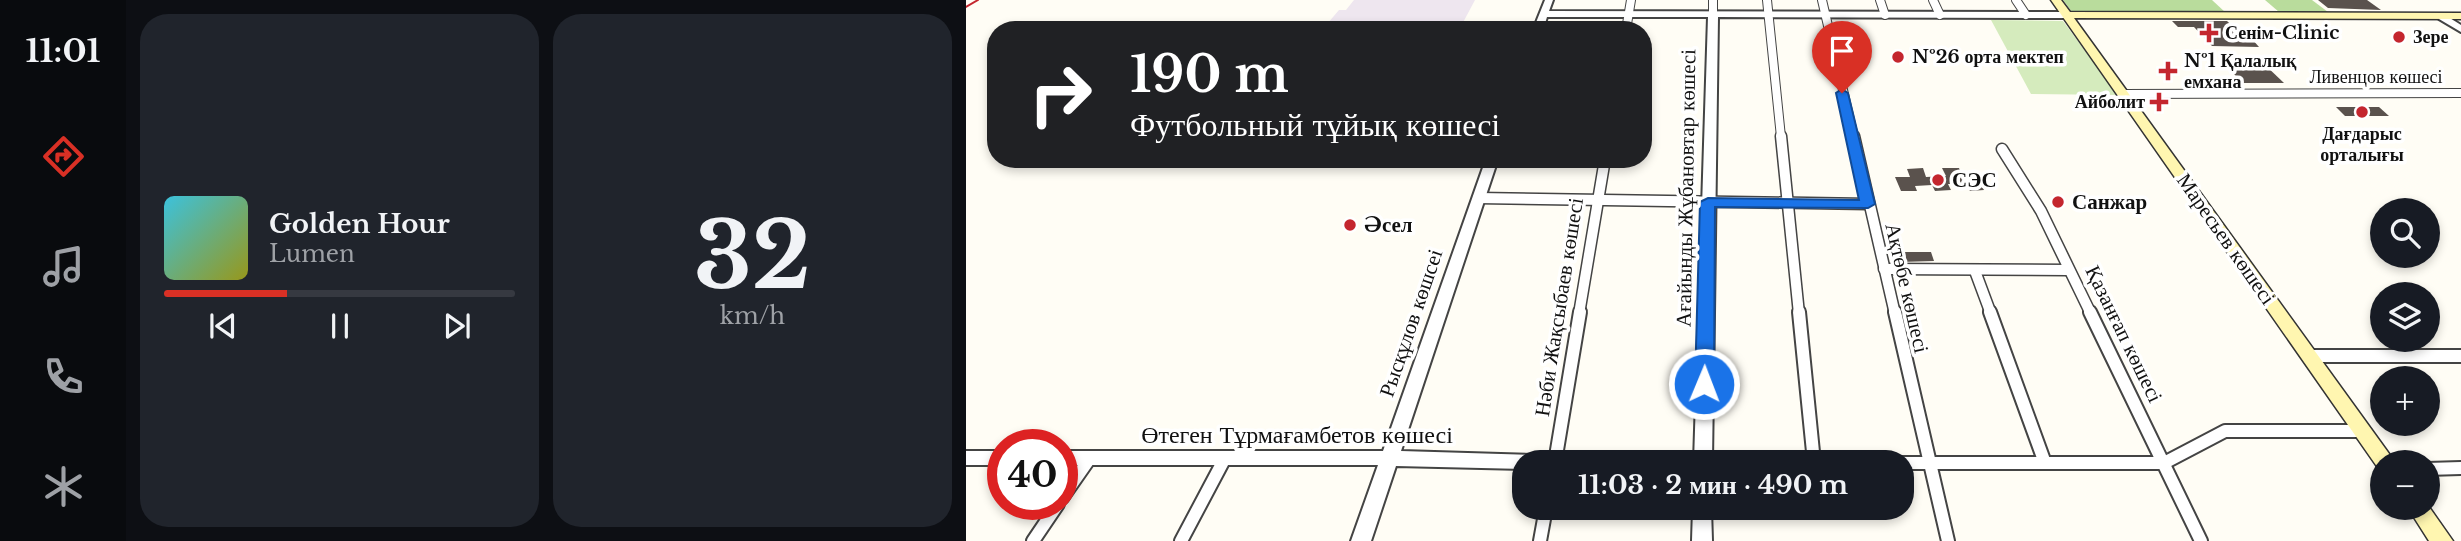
<!DOCTYPE html>
<html lang="ru">
<head>
<meta charset="utf-8">
<style>
  body { margin:0; font-family:"Libre Baskerville",serif; background:#20242c; color:#f1f3f6; height:100vh; display:flex; flex-direction:column; font-size:26px; white-space:nowrap }
  * { box-sizing:border-box; margin:0 }
  p { font-size:23px; color:#9ea1a6 }
  .icon { flex:none; width:38px; height:38px; fill:none; stroke:currentColor; stroke-width:2; stroke-linecap:round; stroke-linejoin:round }
  .map { position:relative; flex:1; overflow:hidden }
  .drawer { display:flex; flex-direction:column; gap:14px; padding:14px; background:#0d0f14; width:840px }
  .drawer>* { flex:none }
  .banner { position:absolute; left:21px; top:21px; width:665px; height:147px; border-radius:28px; box-shadow:0 4px 10px #0003; background:#202124; color:#fff; overflow:hidden }
  .tools { position:absolute; left:1404px; top:198px; display:grid; gap:14px }
  .tools a { display:grid; place-items:center; width:70px; height:70px; border-radius:50%; background:#171b24; box-shadow:0 4px 10px #0003; font-size:35px }
  .speed { position:absolute; left:21px; top:429px; display:flex; gap:14px; font-size:35px; font-weight:700; text-align:center }
  .speed>* { display:grid; place-content:center; width:91px; height:91px; border-radius:50%; background:#171b24; box-shadow:0 4px 10px #0003; line-height:1 }
  .speed .limit { border:10px solid #d22; background:#fff; color:#111 }
  .pin { position:absolute; display:grid; place-items:center; width:60px; height:60px; color:#fff; margin:-72px -30px; border-radius:50% 50% 50% 0; rotate:-45deg; box-shadow:0 0 7px #0007 }
  .pin .icon { rotate:45deg }
  .me { position:absolute; width:77px; margin:-38px; rotate:1deg; stroke-linejoin:round; filter:drop-shadow(0 0 5px #0008) }
  .turn { display:flex; align-items:center; gap:24px; height:147px; padding:0 28px; font-size:32px }
  .turn .icon { width:91px; height:91px; stroke-width:2.5 }
  .turn b { display:block; font-size:49px; line-height:60px }
  .drawer .widget { flex:1; display:flex; flex-direction:column; justify-content:center; gap:10px; min-width:0; padding:0 24px; border-radius:28px; background:#20242c }
  .drawer .dial { align-items:center; gap:0 }
  .dial b { font-size:91px; line-height:1 }
  .song { display:flex; align-items:center; gap:21px }
  .cover { width:84px; height:84px; border-radius:10px; background:linear-gradient(135deg,hsl(190 70% 55%),hsl(60 70% 35%)) }
  .played { height:7px; border-radius:4px; background:linear-gradient(90deg,#d93025 35%,#363941 35%) }
  .keys { display:flex; justify-content:space-around; direction:ltr }
  .drawer .tiles { flex:1; display:grid; gap:14px; grid-template-columns:repeat(2,1fr) }
  .trip { position:absolute; left:546px; top:450px; width:402px; height:70px; border-radius:28px; background:#171b24; box-shadow:0 4px 10px #0003; font-weight:700; line-height:70px; text-align:center }
  main { display:flex; flex:1; min-height:0 }
  .dock { display:flex; flex-direction:column; width:126px; justify-content:space-around; align-items:center; background:#090b0e; color:#9ea1a6 }
  .dock .icon { width:49px; height:49px }
  .dock .on { color:#d93025 }
  .dock b { font-size:32px; color:#f1f3f6 }
  .map>svg:first-child { display:block }
  .industrial { fill:#eee6ef }
  .green { fill:#d5ebbd }
  .forest { fill:#b9dc9c }
  .building { fill:#5a524d }
  .lines { fill:none; stroke-linecap:round; stroke-linejoin:round }
  .minor-far2-casing { stroke:#444; stroke-width:10 }
  .minor-far1-casing { stroke:#444; stroke-width:13 }
  .minor-casing { stroke:#444; stroke-width:16 }
  .tertiary-casing { stroke:#444; stroke-width:4 }
  .secondary-casing { stroke:#333; stroke-width:3 }
  .minor-far2 { stroke:#fff; stroke-width:8 }
  .minor-far1 { stroke:#fff; stroke-width:10 }
  .minor { stroke:#fff; stroke-width:12 }
  .tertiary { fill:#fff; fill-rule:evenodd }
  .secondary { fill:#fff6b0; fill-rule:evenodd }
  .rail { stroke:#c4262e; stroke-width:2 }
  .route { fill:#1a73e8; stroke:#114b97; stroke-width:2 }
  .poi-dot { fill:#c4262e; stroke:#fff; stroke-width:2.5 }
  .labels { text-anchor:middle; dominant-baseline:central; stroke-width:7; stroke-linejoin:round; paint-order:stroke }
  .far-poi-label { font-size:18px; font-weight:bold; fill:#111; stroke:#fff; text-anchor:start }
  .far-street-label { font-size:18px; fill:#111; stroke:#fff }
  .poi-label { font-size:21px; font-weight:bold; fill:#111; stroke:#fff; text-anchor:start }
  .street-label { font-size:21px; fill:#111; stroke:#fff }
  .near-street-label { font-size:24px; fill:#111; stroke:#fff }
</style>
</head>
<body>
<main>
<nav class="dock">
<b>11:01</b>
<svg class="icon on" aria-label="directions" viewBox="0 0 24 24"><path d="M12 3l9 9-9 9-9-9zM9 14v-3h6M13 9l2 2-2 2"/></svg>
<svg class="icon" aria-label="music" viewBox="0 0 24 24"><path d="M9 18V5l10-2v13"/><circle cx="6" cy="18" r="3"/><circle cx="16" cy="16" r="3"/></svg>
<svg class="icon" aria-label="phone" viewBox="0 0 24 24"><path d="M5 4h4l2 5-3 2q2 4 5 5l2-3 5 2v4C11 20 4 13 5 4z"/></svg>
<svg class="icon" aria-label="climate" viewBox="0 0 24 24"><path d="M12 3v18M4 7l16 10M4 17L20 7"/></svg>
</nav>
<section class="drawer">
<div class="tiles">
<div class="widget">
<div class="song"><i class="cover"></i><div><b>Golden Hour</b><p>Lumen</p></div></div>
<div class="played"></div>
<div class="keys"><svg class="icon" aria-label="previous" viewBox="0 0 24 24"><path d="M18 5L8 12l10 7zM5 5v14"/></svg><svg class="icon" aria-label="pause" viewBox="0 0 24 24"><path d="M8 5v14M16 5v14"/></svg><svg class="icon" aria-label="next" viewBox="0 0 24 24"><path d="M6 5l10 7-10 7zM19 5v14"/></svg></div>
</div>
<div class="widget dial"><b>32</b><p>km/h</p></div>
</div>
</section>
<div class="map">
<svg width="1495" height="541" viewBox="0 0 1495 541">
  <rect width="100%" height="100%" fill="#fffdf5"/>
  <path class="industrial" d="M388,0H509L493,30H356L373,10H380Z"/>
  <path class="green" d="M1025,20L1097,21L1152,95L1065,94Z"/>
  <g class="forest">
    <path d="M1097,0H1246L1260,13L1106,12Z"/>
    <path d="M1299,0H1346L1362,12H1313Z"/>
  </g>
  <g class="building">
    <path d="M1352,0H1401L1415,10L1362,8Z"/>
    <path d="M1206,21H1261L1280,39H1286L1293,47L1246,46L1228,27H1212Z"/>
    <path d="M1257,63H1297L1318,83H1277Z"/>
    <path d="M1370,107H1413L1423,116H1379Z"/>
    <path d="M957,168L960,177L980,176L976,168H993L996,176H1010L1018,190L1004,191L1000,184H982L985,190L969,191L966,185L949,186L951,191H935L929,177H944L941,169Z"/>
    <path d="M931,252H965L968,261L934,262Z"/>
  </g>
  <g class="lines">
    <defs>
      <g id="minor-far2">
        <path d="M747,0V15"/>
        <path d="M801,0L815,137"/>
        <path d="M856,0L888,137"/>
        <path d="M914,0L919,15"/>
        <path d="M967,0L974,15"/>
        <path d="M1050,0L1060,15"/>
        <path d="M660,30L665,0"/>
        <path d="M1157,94L1495,93"/>
      </g>
      <g id="minor-far1">
        <path d="M815,136L833,314"/>
        <path d="M888,136L929,314"/>
        <path d="M1036,149L1075,211L1125,314"/>
        <path d="M512,198L902,204"/>
        <path d="M918,269L1102,270"/>
        <path d="M1009,271L1025,314"/>
        <path d="M613,314L639,159"/>
      </g>
      <g id="minor">
        <path d="M833,312L848,462"/>
        <path d="M929,312L982,541"/>
        <path d="M1024,312L1079,463"/>
        <path d="M1124,312L1235,541"/>
        <path d="M1343,356H1495"/>
        <path d="M589,462L614,312"/>
        <path d="M936,463H1198L1259,431H1397"/>
        <path d="M1461,469L1495,468"/>
        <path d="M96,498L124,458"/>
        <path d="M67,541L92,504"/>
        <path d="M215,541L259,458"/>
        <path d="M574,541L580,508"/>
      </g>
      <g id="tertiary">
        <path d="M579,0H587L583,11L1101,12L1106,15L1101,18L752,17L746,462H728L742,17H581L577,30H567Z"/>
        <path d="M1473,15H1479L1495,25V32L1473,19Z"/>
        <path d="M520,159H532L435,451L566,455L572,457L575,462H558V469L430,466L405,541H385L412,465H96V451H417Z"/>
        <rect x="0" y="451" width="37" height="14"/>
        <path d="M727,508H745L746,541H726Z"/>
      </g>
      <g id="secondary">
        <path d="M1085,0H1095L1104,12L1495,13V19L1108,18L1429,462H1416V469L1412,468Z"/>
        <path d="M1461,504L1487,541H1463L1442,508H1461Z"/>
      </g>
    </defs>
    <use href="#minor-far2" class="minor-far2-casing"/>
    <use href="#minor-far1" class="minor-far1-casing"/>
    <use href="#minor" class="minor-casing"/>
    <use href="#tertiary" class="tertiary-casing"/>
    <use href="#secondary" class="secondary-casing"/>
    <use href="#minor-far2" class="minor-far2"/>
    <use href="#minor-far1" class="minor-far1"/>
    <use href="#minor" class="minor"/>
    <use href="#tertiary" class="tertiary"/>
    <use href="#secondary" class="secondary"/>
    <path class="rail" d="M0,7L12,0"/>
  </g>
  <path class="route" d="M876,89L882,93L909,204L902,208L749,207L748,384L745,389H732L729,384L734,202L742,198L893,200L870,93Z"/>
  <g class="poi-dot">
    <path d="M1239.5 22.5h7v7h7v7h-7v7h-7v-7h-7v-7h7z"/>
    <circle cx="1433" cy="37" r="7"/>
    <circle cx="932" cy="57" r="7"/>
    <path d="M1198.5 60.5h7v7h7v7h-7v7h-7v-7h-7v-7h7z"/>
    <path d="M1189.5 91.5h7v7h7v7h-7v7h-7v-7h-7v-7h7z"/>
    <circle cx="1396" cy="112" r="7"/>
    <circle cx="972" cy="180" r="7"/>
    <circle cx="1092" cy="202" r="7"/>
    <circle cx="384" cy="225" r="7"/>
  </g>
  <g class="labels">
    <g class="far-poi-label">
      <text x="1259" y="33">Сенім-Clinic</text>
      <text x="1447" y="37">Зере</text>
      <text x="946" y="57">№26 орта мектеп</text>
      <text x="1218" y="61">№1 Қалалық<tspan x="1218" dy="21">емхана</tspan></text>
      <text x="1179" y="102" text-anchor="end">Айболит</text>
      <text x="1396" y="134" text-anchor="middle">Дағдарыс<tspan x="1396" dy="21">орталығы</tspan></text>
    </g>
    <g class="far-street-label">
      <text x="1410" y="77">Ливенцов көшесі</text>
    </g>
    <g class="poi-label">
      <text x="986" y="180">СЭС</text>
      <text x="1106" y="202">Санжар</text>
      <text x="398" y="225">Əсел</text>
    </g>
    <g class="street-label">
      <text transform="translate(720 188) rotate(-89)">Ағайынды Жұбановтар көшесі</text>
      <text transform="translate(1260 239) rotate(55)">Маресьев көшесі</text>
      <text transform="translate(941 288) rotate(77)">Ақтөбе көшесі</text>
      <text transform="translate(593 307) rotate(-81)">Нәби Жақсыбаев көшесі</text>
      <text transform="translate(445 323) rotate(-71)">Рысқұлов көшсеі</text>
      <text transform="translate(1158 334) rotate(64)">Қазанғап көшесі</text>
    </g>
    <g class="near-street-label">
      <text x="331" y="434">Өтеген Тұрмағамбетов көшесі</text>
    </g>
  </g>
</svg>
<div class="tools">
<a><svg class="icon" aria-label="search" viewBox="0 0 24 24"><circle cx="10" cy="10" r="6"/><path d="M15 15l6 6"/></svg></a>
<a><svg class="icon" aria-label="layers" viewBox="0 0 24 24"><path d="M12 4l9 5-9 5-9-5zM3 14l9 5 9-5"/></svg></a>
<a>+</a>
<a>−</a>
</div>
<div class="speed"><div class="limit">40</div></div>
<div class="pin" style="left:876px;top:93px;background:#d93025"><svg class="icon" aria-label="arrive" viewBox="0 0 24 24"><path d="M6 21V4h12l-3 4 3 4H6"/></svg></div>
<svg class="me" style="left:738px;top:384px" viewBox="-20 -20 40 40"><circle r="17" fill="#1a73e8" stroke="#fff" stroke-width="3"/><path d="M0-11L8 9 0 5-8 9z" fill="#fff"/></svg>
<div class="trip">11:03 · 2 мин · 490 m</div>
<div class="banner">
<div class="turn"><svg class="icon" aria-label="right" viewBox="0 0 24 24"><path d="M7 20v-9h11M14 6l5 5-5 5"/></svg><div><b>190 m</b>Футбольный тұйық көшесі</div></div>
</div>
</div>
</main>
</body>
</html>
